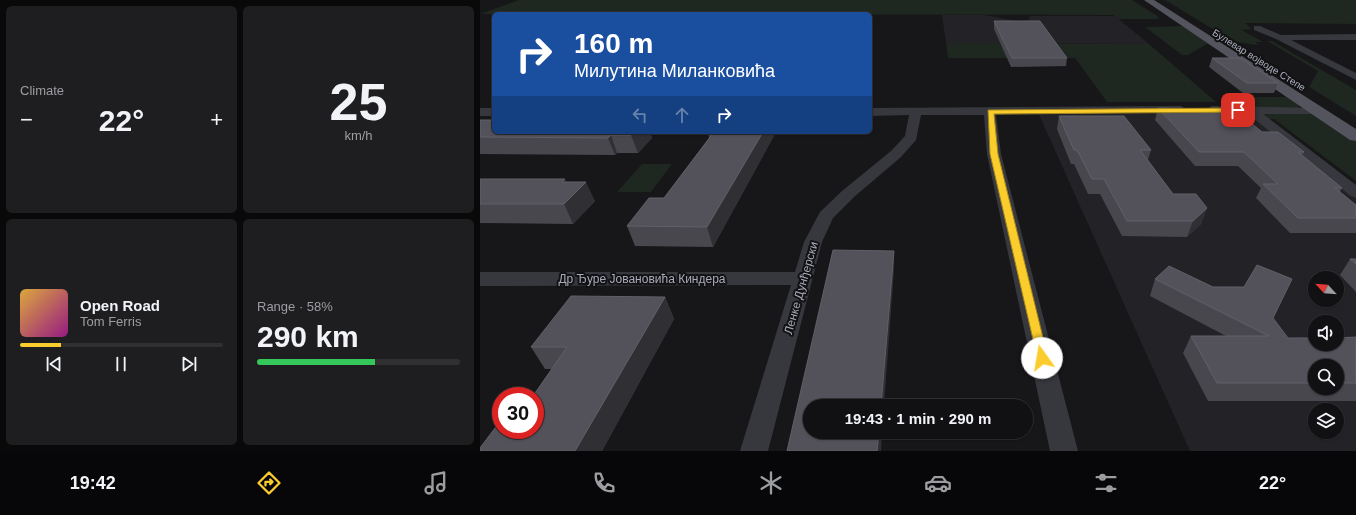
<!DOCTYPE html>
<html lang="en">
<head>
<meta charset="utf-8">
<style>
  body { margin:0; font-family:Helvetica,sans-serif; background:#1e1e21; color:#f1f3f6; height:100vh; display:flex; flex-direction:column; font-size:15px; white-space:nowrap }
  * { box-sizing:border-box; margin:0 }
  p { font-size:13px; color:#9c9da0 }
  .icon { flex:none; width:22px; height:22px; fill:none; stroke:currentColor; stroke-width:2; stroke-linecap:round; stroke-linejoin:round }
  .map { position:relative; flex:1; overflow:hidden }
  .drawer { display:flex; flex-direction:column; gap:6px; padding:6px; background:#09090a; width:480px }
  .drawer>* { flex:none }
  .top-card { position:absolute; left:12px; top:12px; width:380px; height:122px; border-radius:6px; box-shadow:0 1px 3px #0004,0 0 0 1px #303033; background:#1a4fa0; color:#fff; overflow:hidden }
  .needle { width:26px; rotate:296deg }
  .controls { position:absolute; left:828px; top:271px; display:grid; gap:8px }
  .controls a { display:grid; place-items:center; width:36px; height:36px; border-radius:50%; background:#111013; box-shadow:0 1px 3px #0004,0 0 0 1px #303033; font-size:20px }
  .speed { position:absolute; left:12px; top:387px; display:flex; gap:8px; font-size:20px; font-weight:700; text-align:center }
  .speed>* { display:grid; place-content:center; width:52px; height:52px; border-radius:50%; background:#111013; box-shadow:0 1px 3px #0004,0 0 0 1px #303033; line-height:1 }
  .speed .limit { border:6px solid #d22; background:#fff; color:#111 }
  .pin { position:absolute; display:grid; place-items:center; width:34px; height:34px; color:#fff; margin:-17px; border-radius:8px; box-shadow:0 2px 6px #0006 }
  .me { position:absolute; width:44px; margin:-22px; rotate:347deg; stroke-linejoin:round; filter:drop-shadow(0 0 3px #0008) }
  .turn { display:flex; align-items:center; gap:14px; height:84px; padding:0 16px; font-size:18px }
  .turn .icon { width:52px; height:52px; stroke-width:2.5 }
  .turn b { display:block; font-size:28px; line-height:34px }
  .lanes { display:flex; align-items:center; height:38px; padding:0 16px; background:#0003; justify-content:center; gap:20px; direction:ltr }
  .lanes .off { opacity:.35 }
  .big { font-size:30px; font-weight:700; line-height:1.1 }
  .drawer .tile { flex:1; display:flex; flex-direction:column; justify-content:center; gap:6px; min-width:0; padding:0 14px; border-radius:6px; background:#1e1e21 }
  .drawer .dial { align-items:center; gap:0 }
  .dial b { font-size:52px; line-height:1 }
  .song { display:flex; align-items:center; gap:12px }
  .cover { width:48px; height:48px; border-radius:6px; background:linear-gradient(135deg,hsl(40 70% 55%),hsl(310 70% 35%)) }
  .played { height:4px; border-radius:2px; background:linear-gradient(90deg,#fbcd2c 20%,#303033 20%) }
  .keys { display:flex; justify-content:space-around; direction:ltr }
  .heat { display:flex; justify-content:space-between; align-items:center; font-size:22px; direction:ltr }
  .charge { height:6px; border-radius:3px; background:linear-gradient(90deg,#34c759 58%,#303033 0) }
  .drawer .tiles { flex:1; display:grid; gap:6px; grid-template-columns:repeat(2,1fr) }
  .trip { position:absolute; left:323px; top:399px; width:230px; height:40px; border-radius:20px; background:#111013; box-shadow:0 1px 3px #0004,0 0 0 1px #303033; font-weight:700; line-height:40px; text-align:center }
  .tab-bar { display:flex; height:64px; justify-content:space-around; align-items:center; background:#070608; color:#9c9da0 }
  .tab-bar .icon { width:28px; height:28px }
  .tab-bar .on { color:#fbcd2c }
  .tab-bar b { font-size:18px; color:#f1f3f6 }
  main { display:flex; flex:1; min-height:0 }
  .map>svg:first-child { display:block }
  .built { fill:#232226; fill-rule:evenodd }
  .green { fill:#1e2720 }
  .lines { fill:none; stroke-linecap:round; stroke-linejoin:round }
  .street { fill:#37383e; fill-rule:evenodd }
  .primary { fill:#53545d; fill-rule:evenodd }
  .wall { fill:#48474e; fill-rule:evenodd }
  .shaded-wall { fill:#302f34 }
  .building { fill:#53525a; stroke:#606068 }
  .route { fill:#fbcd2c; stroke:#a3851d }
  .labels { text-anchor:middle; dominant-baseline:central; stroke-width:4; stroke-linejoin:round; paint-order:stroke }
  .far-street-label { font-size:10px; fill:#a8abb9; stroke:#121114 }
  .street-label { font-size:12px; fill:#a8abb9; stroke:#121114 }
</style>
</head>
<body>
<main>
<section class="drawer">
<div class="tiles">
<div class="tile"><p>Climate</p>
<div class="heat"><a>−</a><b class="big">22°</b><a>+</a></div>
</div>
<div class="tile dial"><b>25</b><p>km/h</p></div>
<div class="tile">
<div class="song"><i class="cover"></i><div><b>Open Road</b><p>Tom Ferris</p></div></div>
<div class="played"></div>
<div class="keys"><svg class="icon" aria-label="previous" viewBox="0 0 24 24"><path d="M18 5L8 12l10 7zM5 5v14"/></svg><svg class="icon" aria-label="pause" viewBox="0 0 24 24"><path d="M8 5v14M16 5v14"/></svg><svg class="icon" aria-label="next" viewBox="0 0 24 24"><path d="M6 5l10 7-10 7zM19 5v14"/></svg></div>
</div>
<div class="tile"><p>Range · 58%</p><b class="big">290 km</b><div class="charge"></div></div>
</div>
</section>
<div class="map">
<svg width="876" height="451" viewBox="0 0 876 451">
  <rect width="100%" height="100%" fill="#171619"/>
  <g class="built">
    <path d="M462,15H504L542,22H548L550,16H635L669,44L466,43Z"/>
    <path d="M556,108H765L876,196V451H710ZM835,278H857V300H835ZM835,322H857V344H835ZM835,366H857V388H835ZM835,410H857V432H835Z"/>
  </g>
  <g class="green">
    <path d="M39,0H652L679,17L677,19H639L633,15L0,14Z"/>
    <path d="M685,0H876V24L765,23L772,29L762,30L783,42H775L779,45C770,45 763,42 754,42Z"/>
    <path d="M704,26L729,43L708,55H702L665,27Z"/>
    <path d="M787,41H792L876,90V116L829,87L838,71Z"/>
    <path d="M466,43L669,44L736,102H627L595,58H468Z"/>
    <path d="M757,97H810L821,104L818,108H772Z"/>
    <path d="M776,112H832L876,141V181L794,119H786Z"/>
    <path d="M162,164H192L171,192H137Z"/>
  </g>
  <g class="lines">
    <g class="street">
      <path d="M774,26H780L801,35L876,34V40H811L876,73V80L796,39L774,30Z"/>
      <path d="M701,106L707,110L705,112L516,115L521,154L598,451H570L507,154L504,115H441L436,140L421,157L374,197L353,218L342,242L288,451H260L311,285L0,286V272H315L324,242L340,212L362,191L411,151L425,136L429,115L390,116V108Z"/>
      <path d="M732,106L840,108L842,110L836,114H783L876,185V198L871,196L768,114L728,112L726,110Z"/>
      <rect x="0" y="108" width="14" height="8"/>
    </g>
    <path class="primary" d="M664,0H674L876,129V141L870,140Z"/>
  </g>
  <g class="wall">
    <path d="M514,21L587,58L586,66L531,67L514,29Z"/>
    <path d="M732,58L798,83L794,93H763L729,67Z"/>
    <path d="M678,108L782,132L824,152L822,156L862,188L860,192L876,205V233H810L776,198L781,188L758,166H715L675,120Z"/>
    <path d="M579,116L671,150L668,160L693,194L727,208L721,224L707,237L642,236L620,194H608L594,164H591L577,129Z"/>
    <path d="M0,120L170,132L172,138L158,153H137L135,155L0,154Z"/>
    <path d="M228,132H296L233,247L155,246L147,226L184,198L229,138Z"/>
    <path d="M0,179L87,182L115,201L93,224L0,223Z"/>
    <path d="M870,259H876V292L860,275Z"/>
    <path d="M675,279L808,338L876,337V401H728L703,353L711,336H746L670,296ZM835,366H857V388H835Z"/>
    <path d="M185,297L194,319L122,451H0L55,430L72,369H65L51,347Z"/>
  </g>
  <g class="shaded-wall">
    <path d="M155,132H170L172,138L158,153L151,135Z"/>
    <path d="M283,132H296L233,247L227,227Z"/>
    <path d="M131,135L137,153L135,155L128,138Z"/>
    <path d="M85,179L93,195L106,182L115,201L93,224L84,204L82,182Z"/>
    <path d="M727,208L721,224L707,237L713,221Z"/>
    <path d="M414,251V271L404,406H401Z"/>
    <path d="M185,297L194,319L122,451H95Z"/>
    <path d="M399,432H402L401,451H397Z"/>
  </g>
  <g class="building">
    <path d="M514,21H560L587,58H532Z"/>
    <path d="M732,58H760L798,83H767Z"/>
    <path d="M678,108L754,109L782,132H798L824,152H818L862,188H855L876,205V218H818L783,184H798L764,152H719Z"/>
    <path d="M579,116H644L671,150H660L693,194H716L727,208L713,221H647L624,179H612L597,150H594Z"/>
    <path d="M0,120H14V132H155L151,135H131L128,138L0,137Z"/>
    <path d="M234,132H283L227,227L147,226L169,198H184Z"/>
    <path d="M0,179H85L82,182H106L84,204H0Z"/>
    <path d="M353,250L414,251L401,406H330V432H399L397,451H307Z"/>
    <path d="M870,259H876V264Z"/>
    <path d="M777,265L812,279L793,318L808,338H835V344H857V338L876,337V383H857V366H835V383H737L711,336H789L675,279L689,266L733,287H764Z"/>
    <path d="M91,296L185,297L95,451H0V448L21,420V430H55V396H53L87,347H51Z"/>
  </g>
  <path class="route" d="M758,108L761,110L760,112L514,114L518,154L568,358L567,361L562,363L558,361L510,154L508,110Z"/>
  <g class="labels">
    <g class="far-street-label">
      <text transform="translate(779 60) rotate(32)">Булевар војводе Степе</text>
    </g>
    <g class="street-label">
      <text x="162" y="279">Др Ђуре Јовановића Киндера</text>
      <text transform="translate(321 288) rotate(-74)">Ленке Дунђерски</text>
    </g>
  </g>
</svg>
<div class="controls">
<a><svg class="needle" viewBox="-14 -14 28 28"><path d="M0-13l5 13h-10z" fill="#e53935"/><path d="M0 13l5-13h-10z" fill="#9c9da0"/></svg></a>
<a><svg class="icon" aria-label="sound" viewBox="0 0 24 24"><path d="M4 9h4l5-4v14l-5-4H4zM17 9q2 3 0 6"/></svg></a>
<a><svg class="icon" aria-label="search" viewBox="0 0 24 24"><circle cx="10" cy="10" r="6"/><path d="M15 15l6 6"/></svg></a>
<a><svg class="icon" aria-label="layers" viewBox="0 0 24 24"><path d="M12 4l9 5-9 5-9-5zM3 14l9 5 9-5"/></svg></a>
</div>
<div class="speed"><div class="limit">30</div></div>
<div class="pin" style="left:758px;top:110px;background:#d93025"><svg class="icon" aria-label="arrive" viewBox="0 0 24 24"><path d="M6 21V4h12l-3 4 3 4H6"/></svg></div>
<svg class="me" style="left:562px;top:358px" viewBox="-20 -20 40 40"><circle r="19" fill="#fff"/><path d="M0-13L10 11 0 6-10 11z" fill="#fbcd2c"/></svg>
<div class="trip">19:43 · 1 min · 290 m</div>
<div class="top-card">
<div class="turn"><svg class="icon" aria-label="right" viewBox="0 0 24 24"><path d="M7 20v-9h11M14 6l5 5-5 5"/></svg><div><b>160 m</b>Милутина Миланковића</div></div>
<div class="lanes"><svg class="icon off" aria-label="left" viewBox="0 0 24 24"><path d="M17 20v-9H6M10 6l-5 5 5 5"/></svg><svg class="icon off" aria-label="ahead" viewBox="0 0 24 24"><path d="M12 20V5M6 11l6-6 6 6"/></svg><svg class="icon" aria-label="right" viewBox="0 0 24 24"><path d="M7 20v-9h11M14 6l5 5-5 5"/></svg></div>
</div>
</div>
</main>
<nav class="tab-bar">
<b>19:42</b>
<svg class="icon on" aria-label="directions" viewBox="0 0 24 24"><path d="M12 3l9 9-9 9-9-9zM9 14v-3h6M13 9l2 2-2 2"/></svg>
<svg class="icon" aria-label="music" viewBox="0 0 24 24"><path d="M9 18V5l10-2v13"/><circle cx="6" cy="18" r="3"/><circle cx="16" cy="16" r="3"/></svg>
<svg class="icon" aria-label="phone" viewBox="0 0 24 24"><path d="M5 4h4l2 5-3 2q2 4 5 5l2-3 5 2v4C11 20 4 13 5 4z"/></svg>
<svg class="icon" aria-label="climate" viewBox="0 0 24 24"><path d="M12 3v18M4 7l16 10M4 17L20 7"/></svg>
<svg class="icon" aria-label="car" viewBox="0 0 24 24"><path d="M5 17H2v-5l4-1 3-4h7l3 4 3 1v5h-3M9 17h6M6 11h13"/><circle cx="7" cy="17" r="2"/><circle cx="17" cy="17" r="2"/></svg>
<svg class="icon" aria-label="filters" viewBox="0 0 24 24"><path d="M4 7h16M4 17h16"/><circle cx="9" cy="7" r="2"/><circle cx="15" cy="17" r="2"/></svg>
<b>22°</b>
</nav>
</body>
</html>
